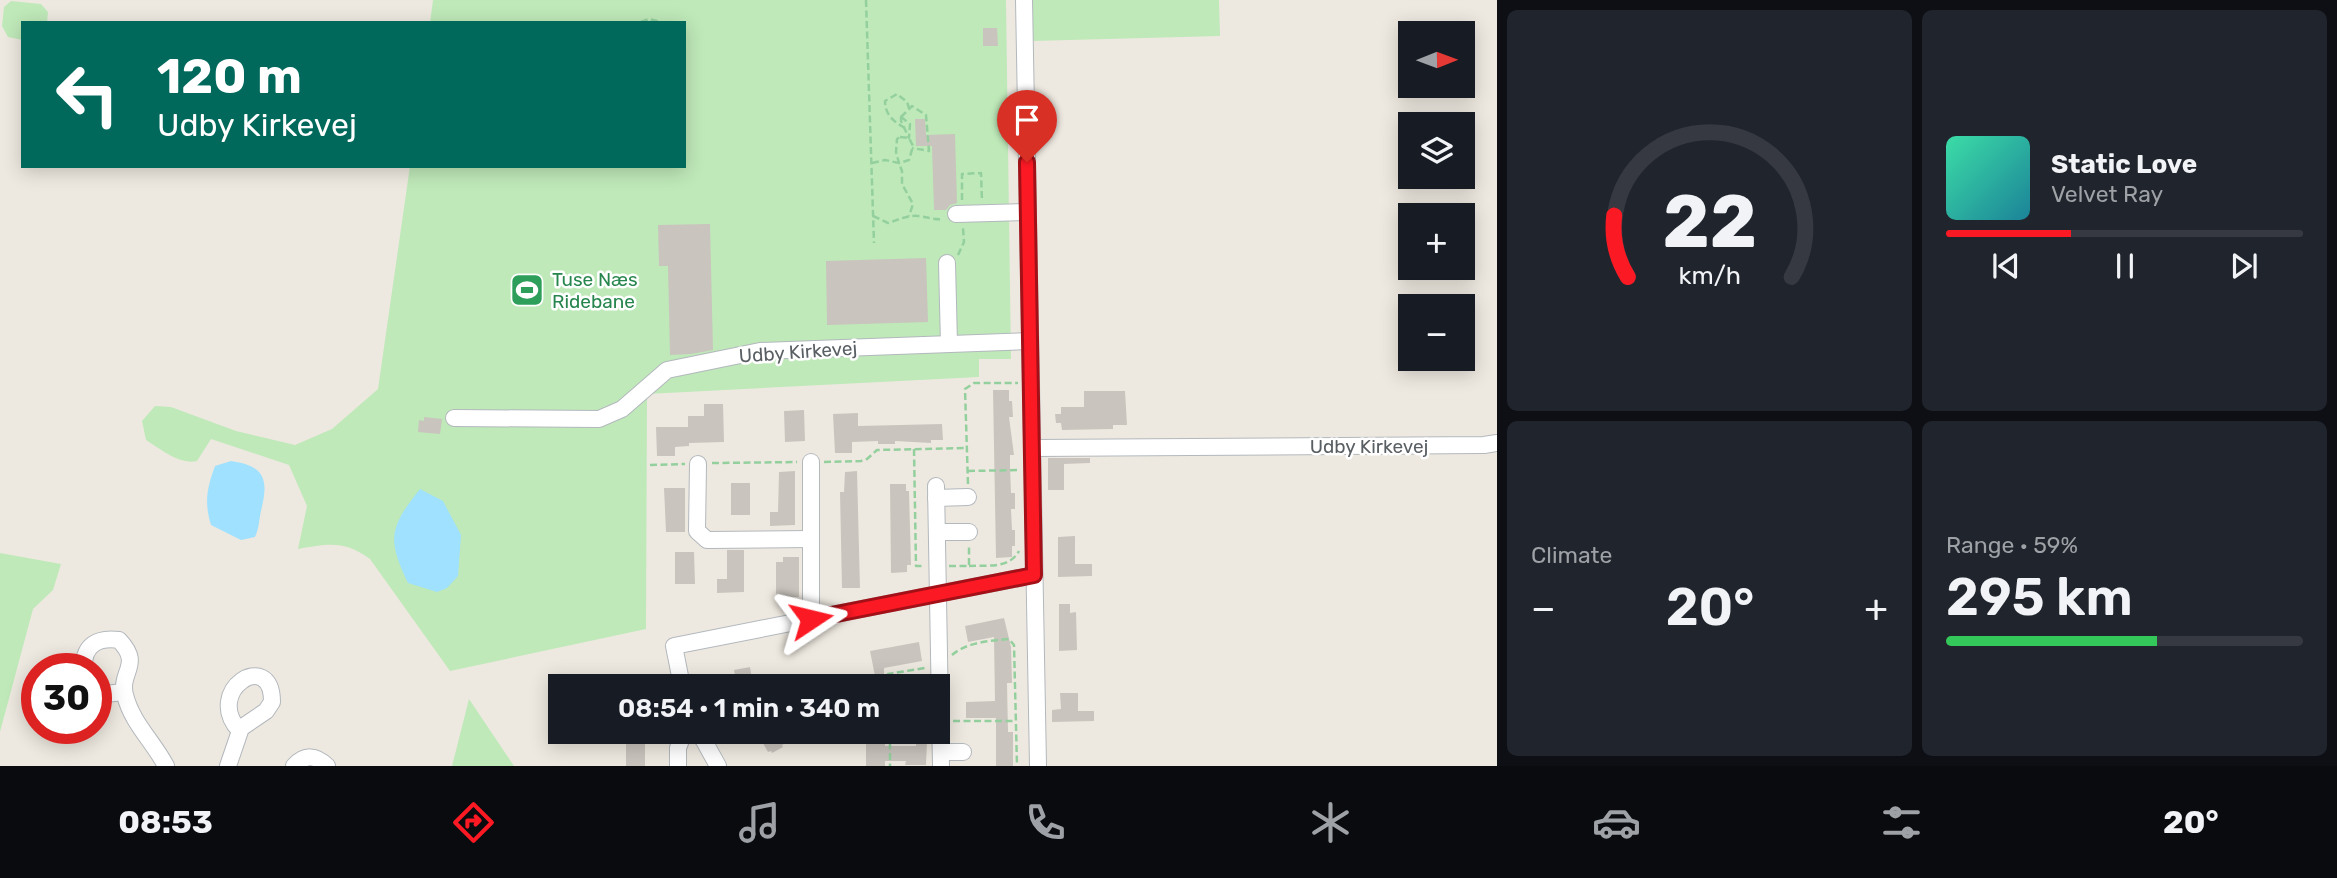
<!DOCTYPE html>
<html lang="en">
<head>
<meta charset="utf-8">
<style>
  body { margin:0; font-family:Rubik,sans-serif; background:#20242c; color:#f1f3f6; height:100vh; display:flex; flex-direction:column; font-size:26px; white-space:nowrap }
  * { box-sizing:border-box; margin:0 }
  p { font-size:23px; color:#9ea1a6 }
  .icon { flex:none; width:38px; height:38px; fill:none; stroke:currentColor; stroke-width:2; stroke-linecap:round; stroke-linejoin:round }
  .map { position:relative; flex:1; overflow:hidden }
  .sheet { display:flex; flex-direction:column; gap:10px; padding:10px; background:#0d0f14; width:840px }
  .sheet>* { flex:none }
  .hud { position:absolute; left:21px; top:21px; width:665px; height:147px; border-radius:0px; box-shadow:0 4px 18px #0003; background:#00695c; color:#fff; overflow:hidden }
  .needle { width:46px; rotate:89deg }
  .buttons { position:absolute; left:1398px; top:21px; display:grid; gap:14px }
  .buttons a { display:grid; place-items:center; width:77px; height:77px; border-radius:0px; background:#171b24; box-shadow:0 4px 18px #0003; font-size:35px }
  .speed { position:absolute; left:21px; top:653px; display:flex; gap:14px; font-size:35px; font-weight:700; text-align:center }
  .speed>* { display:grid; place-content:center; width:91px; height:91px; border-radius:50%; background:#171b24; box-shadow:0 4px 18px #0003; line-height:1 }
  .speed .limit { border:10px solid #d22; background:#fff; color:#111 }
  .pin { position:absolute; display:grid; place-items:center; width:60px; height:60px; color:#fff; margin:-72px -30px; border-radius:50% 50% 50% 0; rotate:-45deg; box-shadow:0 0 7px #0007 }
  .pin .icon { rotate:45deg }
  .me { position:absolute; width:77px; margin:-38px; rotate:80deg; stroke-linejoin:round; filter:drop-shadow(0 0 5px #0008) }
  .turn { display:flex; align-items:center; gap:24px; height:147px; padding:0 21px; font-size:32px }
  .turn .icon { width:91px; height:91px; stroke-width:2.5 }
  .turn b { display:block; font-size:49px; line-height:60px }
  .big { font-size:52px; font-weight:600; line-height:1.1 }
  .sheet .card { flex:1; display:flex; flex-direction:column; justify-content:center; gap:10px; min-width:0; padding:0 24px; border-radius:10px; background:#20242c }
  .sheet .dial { align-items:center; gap:0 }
  .dial svg { height:182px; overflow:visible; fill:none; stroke:#363941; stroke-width:7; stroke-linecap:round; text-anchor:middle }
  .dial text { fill:#f1f3f6; stroke:none }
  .song { display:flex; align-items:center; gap:21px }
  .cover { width:84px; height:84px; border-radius:10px; background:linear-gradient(135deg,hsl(160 70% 55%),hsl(190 70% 35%)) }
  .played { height:7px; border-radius:4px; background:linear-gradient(90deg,#fb1924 35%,#363941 35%) }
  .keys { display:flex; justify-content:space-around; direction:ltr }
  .heat { display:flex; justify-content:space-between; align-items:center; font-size:38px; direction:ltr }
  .charge { height:10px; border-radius:5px; background:linear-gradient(90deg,#34c759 59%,#363941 0) }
  .sheet .tiles { flex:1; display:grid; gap:10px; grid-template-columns:repeat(2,1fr) }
  .trip { position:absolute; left:548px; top:674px; width:402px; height:70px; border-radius:0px; background:#171b24; box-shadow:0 4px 18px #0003; font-weight:600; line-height:70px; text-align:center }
  .tabs { display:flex; height:112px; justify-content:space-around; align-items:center; background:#090b0e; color:#9ea1a6 }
  .tabs .icon { width:49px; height:49px }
  .tabs .current { color:#fb1924 }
  .tabs b { font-size:32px; color:#f1f3f6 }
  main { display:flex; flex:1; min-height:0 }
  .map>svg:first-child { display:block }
  .green { fill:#bfe9b9 }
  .water { fill:#9fe1ff }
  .building { fill:#c9c4bd }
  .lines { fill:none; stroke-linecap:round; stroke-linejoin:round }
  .minor-casing { stroke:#b3b8bd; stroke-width:18 }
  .path { stroke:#94d09e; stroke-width:2.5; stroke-dasharray:7 3.5; stroke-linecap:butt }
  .minor { stroke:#fff; stroke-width:16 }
  .route-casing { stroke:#a31017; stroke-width:18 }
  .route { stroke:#fb1924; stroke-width:12 }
  .labels { text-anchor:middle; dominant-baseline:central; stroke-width:5; stroke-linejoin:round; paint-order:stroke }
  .leisure-label { font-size:19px; fill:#27864d; stroke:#fff; text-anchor:start }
  .street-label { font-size:19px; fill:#595f63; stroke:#fff }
</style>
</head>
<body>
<main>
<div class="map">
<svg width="1497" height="766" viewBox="0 0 1497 766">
  <rect width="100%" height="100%" fill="#eee9e0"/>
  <g class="green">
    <path d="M433,0H1006L1011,359H979V377L647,394L646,629L450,671L370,559C344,540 328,544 298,549L307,506L289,465L211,439L197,461C180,465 160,449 146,440L142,421L155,406L171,407L236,431L295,445L332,429L378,389L410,166H684V23H430Z"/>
    <path d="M1030,0H1219L1220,36L1032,41Z"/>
    <path d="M11,1L41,4L48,12L47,23H23V40L8,37L2,26L4,7Z"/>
    <path d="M0,553L61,564L53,590L33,609L0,732Z"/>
    <path d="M469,699L514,766H452Z"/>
  </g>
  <g class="water">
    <path d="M231,461C265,466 269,479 261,511C259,520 259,529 255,537L241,540L211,525C204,502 207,488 215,466Z"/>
    <path d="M420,489L443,501L461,535L458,576L447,588L437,592L408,583C387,539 389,528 420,489Z"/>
  </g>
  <g class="building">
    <path d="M983,28H997L998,46H983Z"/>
    <path d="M915,119H925L926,135L955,134L957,203L950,205L946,210H934L932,146H916Z"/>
    <path d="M710,224L713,350L691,354L670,355L668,266H659L658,225Z"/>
    <path d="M926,258L928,322L827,325L826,261Z"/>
    <path d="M993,390H1009V401H1012L1013,417H1009L1014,455H1010V466L1011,493H1015V509H1011L1012,530H1015V546H1012V557L996,558Z"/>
    <path d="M1084,391H1125L1127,425H1113V429L1062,430L1061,423H1056L1055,414H1061V407H1084Z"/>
    <path d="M704,404H723L724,442L689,443V446L675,447V456H657L656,427H688V416H704Z"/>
    <path d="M804,410L805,441L785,442L784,411Z"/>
    <path d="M858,413V426L942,424L943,440H931V443L895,441V444H878V441L852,442V453H835L833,414Z"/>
    <path d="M424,417L442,419L440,434L418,432L419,420L424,421Z"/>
    <path d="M1048,458H1090V463L1064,464V490H1048Z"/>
    <path d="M795,471V525L770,526V512H778L779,472Z"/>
    <path d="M857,471L860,588H842L840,492H844L845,472Z"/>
    <rect x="731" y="483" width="19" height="32"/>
    <path d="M890,484H906V491H909L911,565H907V572L891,573Z"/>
    <path d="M664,488H685V532H666Z"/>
    <path d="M1075,536V564H1092V576L1058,577V537Z"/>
    <path d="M727,550H744V592L717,593V579H727Z"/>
    <path d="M675,552H694L695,584H675Z"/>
    <path d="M783,557H799V597H776V562H783Z"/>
    <path d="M1059,604H1070V613L1076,612L1077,650L1059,651Z"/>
    <path d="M1004,618L1011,647L1012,683H1007L1008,732H1013V766H996V718H966V702L995,701L994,637L968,642L965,626Z"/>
    <path d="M919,642L922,661L884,668V686H877L870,651Z"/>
    <path d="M750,667L753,686H737L734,670Z"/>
    <path d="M1060,693H1078V711H1094V721L1052,722V710L1061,709Z"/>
    <path d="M768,732H787L792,740L782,745L783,747L772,753L771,751L768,752L759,736Z"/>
    <path d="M866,732H885V746H916V741H927L926,765H905L906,761H885V766H866Z"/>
    <rect x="626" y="739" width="19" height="27"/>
  </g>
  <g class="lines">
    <defs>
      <g id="minor">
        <path d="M1024,0L1038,766"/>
        <path d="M956,214L1027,212"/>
        <path d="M947,263L949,344"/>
        <path d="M454,418L599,419L622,409L667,370L760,351L1030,341"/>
        <path d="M1032,448L1484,445L1497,443"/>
        <path d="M811,462V619"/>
        <path d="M698,464L697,531L707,540L811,539"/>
        <path d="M936,486L941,766"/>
        <path d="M936,498L968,497"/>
        <path d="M937,532H969"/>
        <path d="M84,668C83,645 98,637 119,640C143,665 119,671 125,695C132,723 153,741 166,766"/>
        <path d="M682,686L674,646L1034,575"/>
        <path d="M96,689L105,694L124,692"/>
        <path d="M694,732L703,739L718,766"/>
        <path d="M941,752H963"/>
        <path d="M228,766L241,728L266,711L272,702C272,647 202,691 240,731"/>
        <path d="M294,766C305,754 316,755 327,766"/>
        <path d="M678,766V748L684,732"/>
      </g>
    </defs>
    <use href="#minor" class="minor-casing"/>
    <g class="path">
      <path d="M866,0L874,243"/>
      <path d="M641,22L649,19L664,23"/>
      <path d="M901,117L912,106L926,115L929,151L912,148"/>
      <path d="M901,117L910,124L909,138L901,121Z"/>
      <path d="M905,128C894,122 885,115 885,101L897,94L907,102L909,108"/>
      <path d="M900,137L909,138L913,146L909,160L899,163L896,152L897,139Z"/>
      <path d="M872,163L885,160L899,163L902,171V184L913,204L909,216"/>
      <path d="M962,200V174L981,173L982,201"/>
      <path d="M873,216L888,223C898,220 907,215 918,216C927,217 934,220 943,219"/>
      <path d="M958,255L964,242L963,228"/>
      <path d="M914,449L916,566H925"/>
      <path d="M824,462L861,461L867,459L877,450L967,448"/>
      <path d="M712,463L797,462"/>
      <path d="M650,465L685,464"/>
      <path d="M968,471L1019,470"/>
      <path d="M968,484L965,389L974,383H1018"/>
      <path d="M949,566H969V547"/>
      <path d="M969,566C988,565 1009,569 1019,551"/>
      <path d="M952,655C967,642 989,641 1009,639L1014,645L1017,766"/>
      <path d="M889,686L888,674L925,668"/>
      <path d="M953,721H1016"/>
      <path d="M890,732V766"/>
    </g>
    <use href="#minor" class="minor"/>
  </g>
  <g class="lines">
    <defs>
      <path id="route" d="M811,619L1034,575L1027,162"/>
    </defs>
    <use href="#route" class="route-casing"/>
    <use href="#route" class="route"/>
  </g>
  <defs>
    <symbol id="stadium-square" viewBox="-11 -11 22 22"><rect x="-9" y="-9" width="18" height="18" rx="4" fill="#2e9e5b" stroke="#fff"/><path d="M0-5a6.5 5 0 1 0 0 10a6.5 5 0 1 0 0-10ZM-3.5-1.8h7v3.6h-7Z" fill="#fff"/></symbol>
  </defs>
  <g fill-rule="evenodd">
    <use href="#stadium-square" x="508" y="271" width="38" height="38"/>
  </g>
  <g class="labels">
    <g class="leisure-label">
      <text x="552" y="279">Tuse Næs<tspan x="552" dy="22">Ridebane</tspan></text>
    </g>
    <g class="street-label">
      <text transform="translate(798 352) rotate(-4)">Udby Kirkevej</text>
      <text x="1369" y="446">Udby Kirkevej</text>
    </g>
  </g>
</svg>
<div class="buttons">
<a><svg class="needle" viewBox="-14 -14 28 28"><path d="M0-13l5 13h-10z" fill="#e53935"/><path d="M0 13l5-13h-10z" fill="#9ea1a6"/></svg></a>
<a><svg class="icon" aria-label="layers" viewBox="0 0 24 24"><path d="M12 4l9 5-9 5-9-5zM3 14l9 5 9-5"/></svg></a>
<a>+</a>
<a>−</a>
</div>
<div class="speed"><div class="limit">30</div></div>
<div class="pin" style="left:1027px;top:162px;background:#d93025"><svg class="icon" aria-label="arrive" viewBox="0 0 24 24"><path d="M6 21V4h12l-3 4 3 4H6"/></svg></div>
<svg class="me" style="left:811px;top:619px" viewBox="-20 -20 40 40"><path d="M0-17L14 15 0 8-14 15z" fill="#fb1924" stroke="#fff" stroke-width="4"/></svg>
<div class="trip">08:54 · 1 min · 340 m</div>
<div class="hud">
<div class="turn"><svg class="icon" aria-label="left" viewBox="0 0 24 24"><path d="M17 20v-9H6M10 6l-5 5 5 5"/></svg><div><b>120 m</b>Udby Kirkevej</div></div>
</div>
</div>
<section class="sheet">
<div class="tiles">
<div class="card dial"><svg viewBox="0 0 100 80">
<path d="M14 69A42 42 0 1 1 86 69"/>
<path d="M14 69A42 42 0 0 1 8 42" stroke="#fb1924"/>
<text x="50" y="56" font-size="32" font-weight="700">22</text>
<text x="50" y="72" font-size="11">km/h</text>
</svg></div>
<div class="card">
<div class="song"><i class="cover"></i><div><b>Static Love</b><p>Velvet Ray</p></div></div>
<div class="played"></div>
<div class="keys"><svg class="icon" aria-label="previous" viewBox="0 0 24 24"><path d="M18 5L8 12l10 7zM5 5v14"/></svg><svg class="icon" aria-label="pause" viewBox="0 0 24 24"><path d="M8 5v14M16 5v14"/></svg><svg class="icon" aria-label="next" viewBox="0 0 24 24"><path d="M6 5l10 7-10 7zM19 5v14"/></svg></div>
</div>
<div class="card"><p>Climate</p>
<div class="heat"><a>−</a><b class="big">20°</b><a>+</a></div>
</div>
<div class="card"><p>Range · 59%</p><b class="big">295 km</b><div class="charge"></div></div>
</div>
</section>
</main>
<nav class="tabs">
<b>08:53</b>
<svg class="icon current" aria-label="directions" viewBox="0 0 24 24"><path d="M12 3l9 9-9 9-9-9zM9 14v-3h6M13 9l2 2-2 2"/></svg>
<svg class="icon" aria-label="music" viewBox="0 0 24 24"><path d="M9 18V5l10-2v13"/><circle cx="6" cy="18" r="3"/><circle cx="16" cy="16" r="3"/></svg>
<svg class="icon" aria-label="phone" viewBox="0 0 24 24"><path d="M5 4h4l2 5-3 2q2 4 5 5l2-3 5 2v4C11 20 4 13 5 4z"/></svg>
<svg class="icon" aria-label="climate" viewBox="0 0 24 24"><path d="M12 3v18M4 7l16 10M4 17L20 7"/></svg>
<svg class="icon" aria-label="car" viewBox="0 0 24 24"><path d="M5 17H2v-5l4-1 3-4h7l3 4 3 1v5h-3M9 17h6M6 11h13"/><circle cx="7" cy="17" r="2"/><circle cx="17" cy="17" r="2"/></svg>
<svg class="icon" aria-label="filters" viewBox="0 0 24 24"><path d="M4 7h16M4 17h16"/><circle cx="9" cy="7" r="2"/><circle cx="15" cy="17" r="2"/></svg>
<b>20°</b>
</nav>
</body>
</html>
